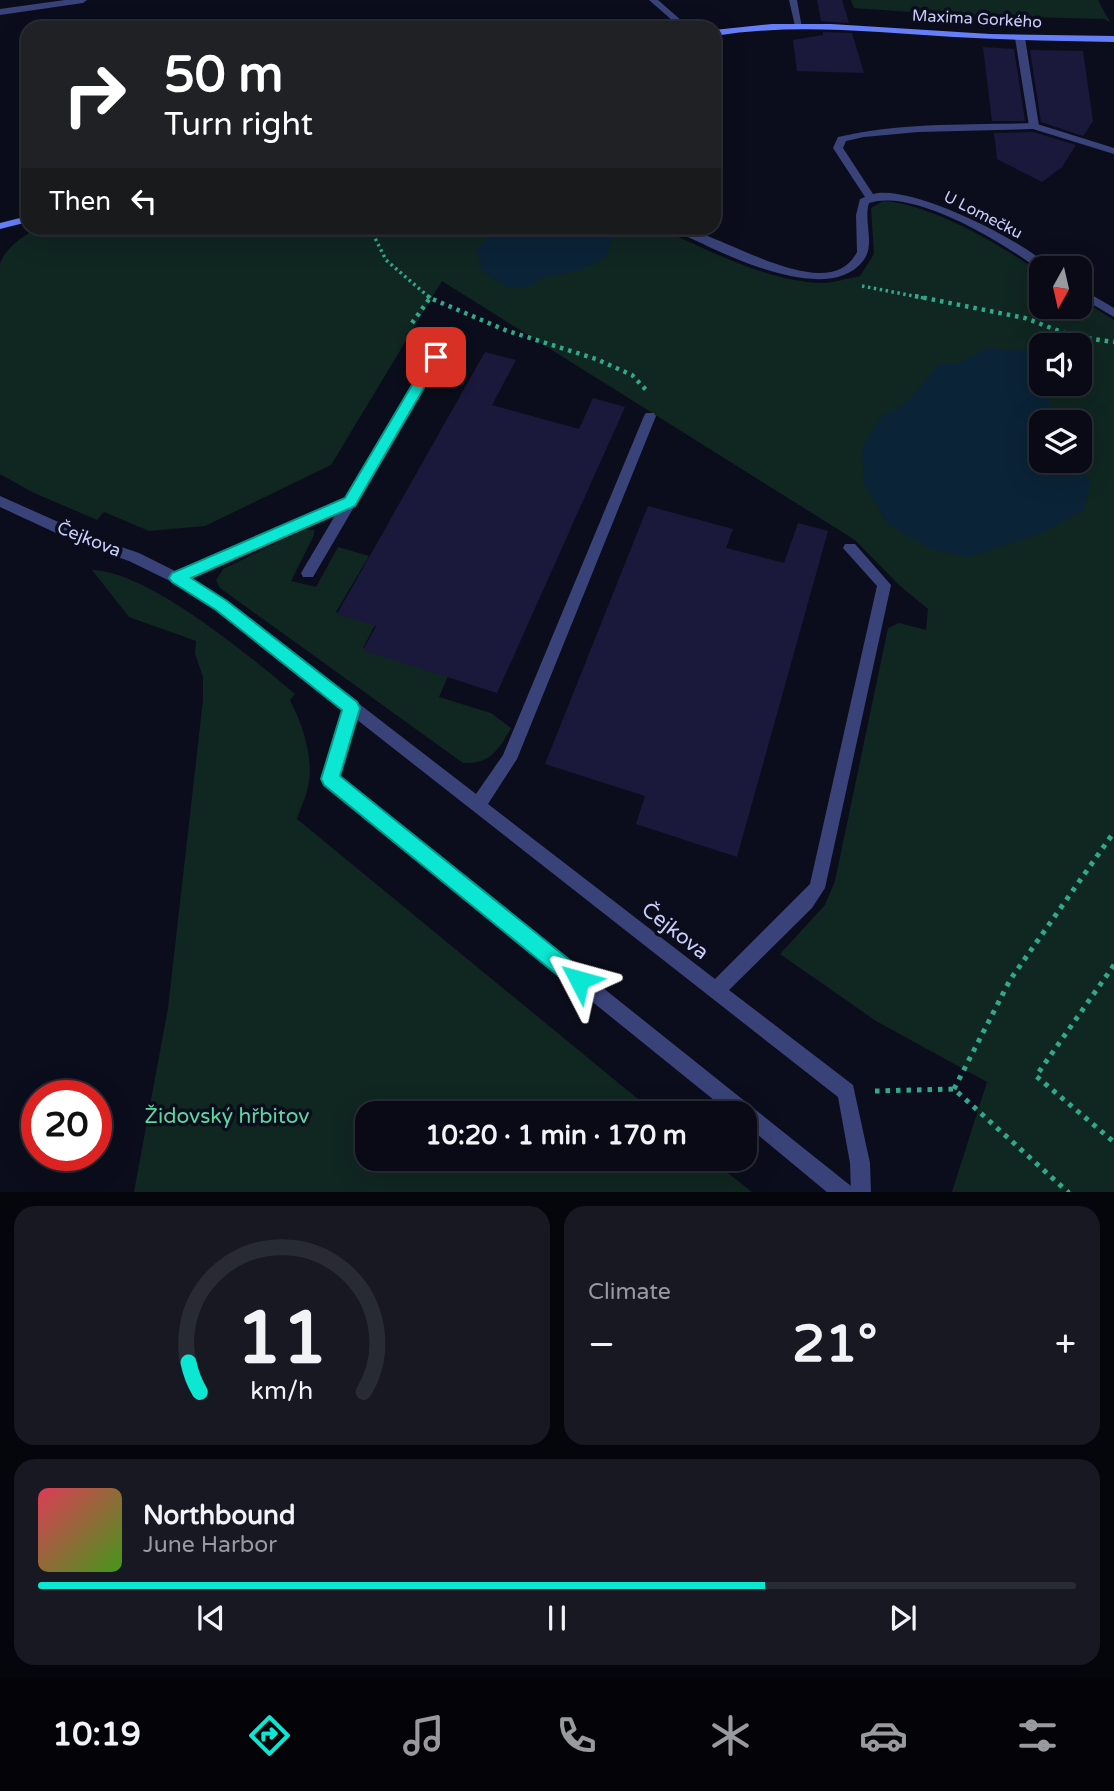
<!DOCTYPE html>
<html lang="en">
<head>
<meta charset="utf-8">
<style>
  body { margin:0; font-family:"Varela Round",sans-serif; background:#171822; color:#f1f3f6; height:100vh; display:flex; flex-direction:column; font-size:26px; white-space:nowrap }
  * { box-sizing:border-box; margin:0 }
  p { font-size:23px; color:#999aa0 }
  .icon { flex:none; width:38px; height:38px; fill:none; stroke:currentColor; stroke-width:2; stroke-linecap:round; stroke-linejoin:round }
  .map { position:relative; height:1192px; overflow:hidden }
  .drawer { display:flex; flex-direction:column; gap:14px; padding:14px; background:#05060c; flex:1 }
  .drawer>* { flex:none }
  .banner { position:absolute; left:21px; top:21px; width:700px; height:214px; border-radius:21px; box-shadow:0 7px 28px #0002,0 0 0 2px #292b34; background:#202124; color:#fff; overflow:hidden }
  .needle { width:46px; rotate:188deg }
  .controls { position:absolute; left:1029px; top:256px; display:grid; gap:14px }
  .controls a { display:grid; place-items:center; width:63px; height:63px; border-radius:14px; background:#090a15; box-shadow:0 7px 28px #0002,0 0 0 2px #292b34; font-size:35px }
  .speed { position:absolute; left:21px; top:1080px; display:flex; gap:14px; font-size:35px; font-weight:700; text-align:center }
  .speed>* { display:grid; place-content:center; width:91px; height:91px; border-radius:50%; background:#090a15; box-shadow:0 7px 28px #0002,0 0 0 2px #292b34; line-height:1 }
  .speed .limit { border:10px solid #d22; background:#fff; color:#111 }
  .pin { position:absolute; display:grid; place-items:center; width:60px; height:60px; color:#fff; margin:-30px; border-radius:14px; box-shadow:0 4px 10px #0006 }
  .me { position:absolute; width:77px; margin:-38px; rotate:309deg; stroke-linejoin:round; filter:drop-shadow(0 0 5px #0008) }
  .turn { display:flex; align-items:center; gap:24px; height:147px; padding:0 28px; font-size:32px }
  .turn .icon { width:91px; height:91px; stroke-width:2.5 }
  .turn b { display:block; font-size:49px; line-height:60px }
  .then { display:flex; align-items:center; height:66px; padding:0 28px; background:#0003; gap:14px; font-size:26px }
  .big { font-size:52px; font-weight:700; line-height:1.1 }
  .drawer .widget { flex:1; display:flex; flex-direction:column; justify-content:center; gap:10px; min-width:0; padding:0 24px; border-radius:21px; background:#171822 }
  .drawer .dial { align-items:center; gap:0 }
  .dial svg { height:182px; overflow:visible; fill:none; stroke:#292b34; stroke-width:7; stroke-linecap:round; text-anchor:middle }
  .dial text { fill:#f1f3f6; stroke:none }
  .song { display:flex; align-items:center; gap:21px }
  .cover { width:84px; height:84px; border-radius:10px; background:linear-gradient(135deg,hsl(350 70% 55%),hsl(100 70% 35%)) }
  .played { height:7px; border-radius:4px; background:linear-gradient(90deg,#0be7d2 70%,#292b34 70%) }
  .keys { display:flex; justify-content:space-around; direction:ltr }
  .heat { display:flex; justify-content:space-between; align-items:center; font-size:38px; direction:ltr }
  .drawer .tiles { flex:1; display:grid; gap:14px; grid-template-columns:1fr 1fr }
  .widget:last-child { grid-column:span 2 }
  .trip { position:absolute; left:355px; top:1101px; width:402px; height:70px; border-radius:21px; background:#090a15; box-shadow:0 7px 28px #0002,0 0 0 2px #292b34; font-weight:700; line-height:70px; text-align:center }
  .menu { display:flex; height:112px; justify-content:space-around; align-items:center; background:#040408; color:#999aa0 }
  .menu .icon { width:49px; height:49px }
  .menu .current { color:#0be7d2 }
  .menu b { font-size:32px; color:#f1f3f6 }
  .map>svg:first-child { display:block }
  .green { fill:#102621; fill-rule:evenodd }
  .water { fill:#0b2337 }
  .building { fill:#1a193c }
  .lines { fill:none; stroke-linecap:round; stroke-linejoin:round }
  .path-far2 { stroke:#32a88a; stroke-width:3.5; stroke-dasharray:2.5 3.5; stroke-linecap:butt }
  .path-far1 { stroke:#32a88a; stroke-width:4.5; stroke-dasharray:3.5 5; stroke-linecap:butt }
  .path { stroke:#32a88a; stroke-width:5; stroke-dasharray:4.5 6; stroke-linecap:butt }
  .lane { fill:#394379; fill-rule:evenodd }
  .street { fill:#394379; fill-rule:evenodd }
  .secondary { fill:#667ef8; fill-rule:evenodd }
  .route { fill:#0be7d2; stroke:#079688; stroke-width:2 }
  .labels { text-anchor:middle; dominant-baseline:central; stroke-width:7; stroke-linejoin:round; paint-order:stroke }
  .far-street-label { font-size:16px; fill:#cacefc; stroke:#0c0d1c }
  .street-label { font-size:18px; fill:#cacefc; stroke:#0c0d1c }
  .near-street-label { font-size:21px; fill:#cacefc; stroke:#0c0d1c }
  .near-park-label { font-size:21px; fill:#5bd8a0; stroke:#0c0d1c }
</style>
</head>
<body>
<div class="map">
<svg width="1114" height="1193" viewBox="0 0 1114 1193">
  <rect width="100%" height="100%" fill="#0c0d1c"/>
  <g class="green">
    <path d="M851,0H1098L1110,22L1104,19L953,15L854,8Z"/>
    <path d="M883,201C928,203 1005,246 1041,274V306H1080V299L1114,320V1192H952L987,1082L876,1021L780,954L825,905L835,881L888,628L899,623L926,630L928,609L899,585L855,540L442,281L331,465L205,526L149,531L104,512L97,520L32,492L0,474V264C6,247 23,236 38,228H659C710,251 766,281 822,283C834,283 848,278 860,276L874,254L871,208ZM1041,345H1080V383H1041ZM1041,422H1080V460H1041Z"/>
    <path d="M304,530H314V535L291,581L316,587L338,547L369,556L336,612L375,625L363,648L448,676L439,697L491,713L511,728C498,751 490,764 463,763L220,588L216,580L223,569Z"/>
    <path d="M92,570C148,571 251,657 295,694L290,700C303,726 314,757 308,787C306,798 300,809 297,819L655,1113H368V1158L710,1159L752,1192H134L168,1008L203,700V677L195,654L196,641L129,617Z"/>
  </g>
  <g class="water">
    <path d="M496,228H608L613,235L606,257L577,271L545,277L526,287L509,288L483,272L476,251Z"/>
    <path d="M989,348L1040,351L1041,383H1049V404L1054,422H1041V460H1072L1091,482L1083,511L1040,534L968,557L930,549L887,523L864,483L862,447L882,416L906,403L940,363H958Z"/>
  </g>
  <g class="building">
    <path d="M817,0H842L849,23L821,21Z"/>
    <path d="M823,32L852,33L864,73L797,71L793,40L823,35Z"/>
    <path d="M983,47L1014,49L1025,121H992Z"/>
    <path d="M1030,50L1083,51L1093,121L1083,136L1041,122Z"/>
    <path d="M1033,132L1076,145L1062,167L1042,182L997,159L994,133Z"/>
    <path d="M485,352L516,360L492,405L579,429L593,398L625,407L497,693L363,650L376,626L337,614Z"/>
    <path d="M648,506L733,529L726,548L784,563L798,523L828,531L737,857L636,824L645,796L545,764Z"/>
  </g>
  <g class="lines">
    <g class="path-far2">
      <path d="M370,228L386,260L430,298"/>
      <path d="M862,286L924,298"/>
    </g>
    <g class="path-far1">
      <path d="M428,296L430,298"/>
      <path d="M915,296L1025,318L1072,336L1114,342"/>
      <path d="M412,323L430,298L505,330L596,359L632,375L648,392"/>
    </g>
    <g class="path">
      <path d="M1114,965L1036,1076L1114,1142"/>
      <path d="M954,1089L1010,980L1114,832"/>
      <path d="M875,1091L954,1089L1069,1193"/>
    </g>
    <g class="lane">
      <path d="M1034,123L1114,148V154L1033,129L918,132L864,137L846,141L843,148L873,194C909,183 1026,241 1050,268H1041V271C1004,243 915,188 869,203C863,221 876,245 863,261C831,302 744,263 707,246C696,240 682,236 674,228C710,224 827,312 857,252L856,215L860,199L865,197L833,148L838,137C902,122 969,125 1034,123Z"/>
      <path d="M1080,288L1114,308V317L1080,297Z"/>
      <path d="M351,701L356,703L358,708L339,777L851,1186L853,1193H828L746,1125V1113H730L324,785L322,780L344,708L346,703Z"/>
    </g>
    <g class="street">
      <path d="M65,0H87L83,3L0,15V9Z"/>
      <path d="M649,0H658L690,28H681Z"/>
      <path d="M789,0H797L802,28L795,26Z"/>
      <path d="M1020,35L1025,38L1039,126L1034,129L1029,126L1015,38Z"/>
      <path d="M413,343L440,354L442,357L313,577H303L301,573L336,514L189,579L227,602L476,794L503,755L644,416L646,413H654L656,416L517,759L488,804L715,979L810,884L877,586L843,548L845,544H855L891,585L825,888L812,908L729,990L853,1085L870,1163L871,1193H851L850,1163L838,1097L217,610L172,582L129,561L82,545L0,507V496L92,537L139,553L177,572L345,498L429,359L409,350V344Z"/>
    </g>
    <g class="secondary">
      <path d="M772,24H831L990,34L1114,36V42C1061,41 1007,40 954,37C873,32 794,23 714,36V30Z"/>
      <path d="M28,216V222L0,229V223Z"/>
    </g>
  </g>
  <path class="route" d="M436,352L442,357L355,506L191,578L227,601L357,702L360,708L340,776L586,973L589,980L586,987L579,990L572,987L324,785L321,779L342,710L216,610L172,582L169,578L172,573L345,498L431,353Z"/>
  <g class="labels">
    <g class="far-street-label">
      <text transform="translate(977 19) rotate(3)">Maxima Gorkého</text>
      <text transform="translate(983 215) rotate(27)">U Lomečku</text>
    </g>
    <g class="street-label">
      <text transform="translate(89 539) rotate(22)">Čejkova</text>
    </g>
    <g class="near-street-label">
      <text transform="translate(675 931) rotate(38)">Čejkova</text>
    </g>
    <g class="near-park-label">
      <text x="227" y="1116">Židovský hřbitov</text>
    </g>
  </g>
</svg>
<div class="controls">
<a><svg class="needle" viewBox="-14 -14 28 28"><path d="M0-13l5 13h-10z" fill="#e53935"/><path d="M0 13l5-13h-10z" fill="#999aa0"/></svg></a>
<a><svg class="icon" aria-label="sound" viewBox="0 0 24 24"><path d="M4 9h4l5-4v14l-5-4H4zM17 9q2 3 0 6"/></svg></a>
<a><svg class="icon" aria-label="layers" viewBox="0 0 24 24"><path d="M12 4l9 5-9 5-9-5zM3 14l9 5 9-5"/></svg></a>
</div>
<div class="speed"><div class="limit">20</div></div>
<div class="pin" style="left:436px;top:357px;background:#d93025"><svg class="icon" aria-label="arrive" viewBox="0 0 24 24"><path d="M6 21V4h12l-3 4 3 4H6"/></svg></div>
<svg class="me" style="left:579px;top:980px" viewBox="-20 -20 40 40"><path d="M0-17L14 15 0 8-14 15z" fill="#0be7d2" stroke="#fff" stroke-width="4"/></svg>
<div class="trip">10:20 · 1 min · 170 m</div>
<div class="banner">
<div class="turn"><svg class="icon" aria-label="right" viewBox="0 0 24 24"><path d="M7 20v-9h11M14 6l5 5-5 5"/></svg><div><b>50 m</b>Turn right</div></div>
<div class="then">Then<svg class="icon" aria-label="left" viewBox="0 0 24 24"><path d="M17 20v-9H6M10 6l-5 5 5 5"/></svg></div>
</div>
</div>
<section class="drawer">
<div class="tiles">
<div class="widget dial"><svg viewBox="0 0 100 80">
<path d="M14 69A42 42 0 1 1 86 69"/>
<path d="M14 69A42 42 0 0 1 9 56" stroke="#0be7d2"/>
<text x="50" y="56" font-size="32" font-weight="700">11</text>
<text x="50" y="72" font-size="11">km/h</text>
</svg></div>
<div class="widget"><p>Climate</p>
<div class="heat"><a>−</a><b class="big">21°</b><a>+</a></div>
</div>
<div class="widget">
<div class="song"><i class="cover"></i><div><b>Northbound</b><p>June Harbor</p></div></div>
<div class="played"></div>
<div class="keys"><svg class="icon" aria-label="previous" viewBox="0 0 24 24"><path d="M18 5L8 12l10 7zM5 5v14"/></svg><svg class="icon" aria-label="pause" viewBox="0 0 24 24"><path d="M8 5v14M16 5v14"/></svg><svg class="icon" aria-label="next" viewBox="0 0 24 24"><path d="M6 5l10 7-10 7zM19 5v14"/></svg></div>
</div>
</div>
</section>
<nav class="menu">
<b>10:19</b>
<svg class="icon current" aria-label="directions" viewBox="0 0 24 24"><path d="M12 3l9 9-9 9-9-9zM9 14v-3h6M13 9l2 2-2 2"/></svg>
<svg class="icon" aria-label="music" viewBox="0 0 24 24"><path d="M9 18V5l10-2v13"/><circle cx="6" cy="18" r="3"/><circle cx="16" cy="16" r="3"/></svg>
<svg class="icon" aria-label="phone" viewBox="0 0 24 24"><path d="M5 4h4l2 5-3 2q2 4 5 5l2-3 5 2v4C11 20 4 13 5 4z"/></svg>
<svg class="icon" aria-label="climate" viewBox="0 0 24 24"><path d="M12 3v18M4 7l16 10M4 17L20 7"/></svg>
<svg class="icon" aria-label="car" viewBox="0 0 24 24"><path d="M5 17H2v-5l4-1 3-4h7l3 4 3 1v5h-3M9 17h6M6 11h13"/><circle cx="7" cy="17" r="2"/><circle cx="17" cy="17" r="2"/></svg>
<svg class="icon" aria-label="filters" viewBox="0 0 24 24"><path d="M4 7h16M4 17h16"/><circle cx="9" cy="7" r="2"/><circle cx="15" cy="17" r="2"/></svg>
</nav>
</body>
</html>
